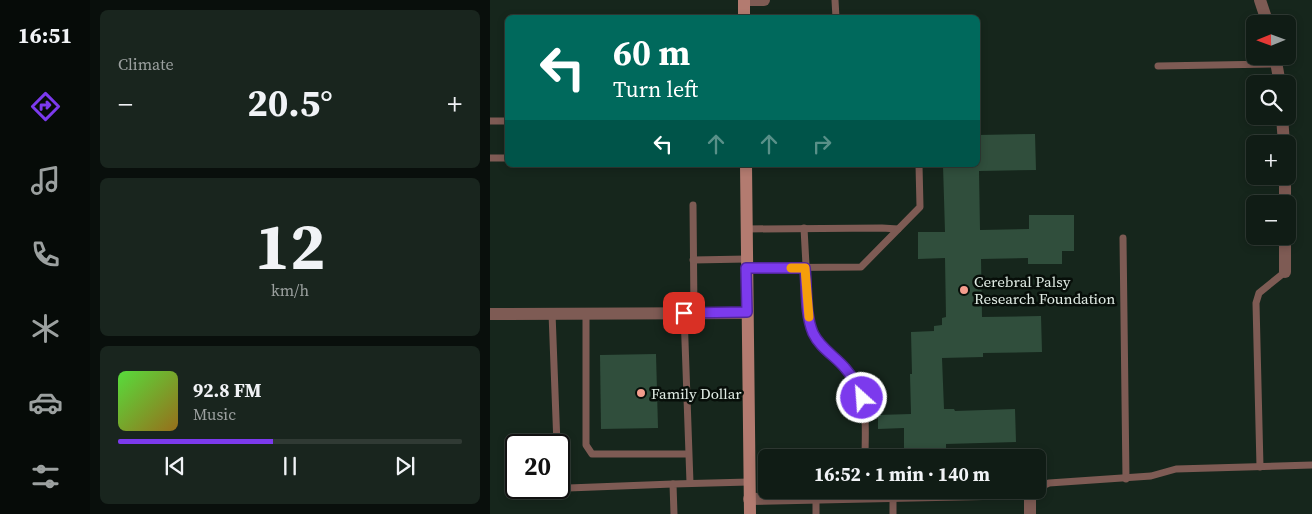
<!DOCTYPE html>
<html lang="en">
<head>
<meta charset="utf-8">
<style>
  body { margin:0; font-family:"Source Serif 4",serif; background:#19251e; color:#f1f3f6; height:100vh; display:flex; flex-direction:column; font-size:19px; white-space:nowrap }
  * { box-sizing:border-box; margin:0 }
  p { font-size:16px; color:#9ca1a0 }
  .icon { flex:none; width:28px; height:28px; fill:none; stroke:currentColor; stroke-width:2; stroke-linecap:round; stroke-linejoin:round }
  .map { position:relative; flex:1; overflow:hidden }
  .side { display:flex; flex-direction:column; gap:10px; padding:10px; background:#090f0c; width:400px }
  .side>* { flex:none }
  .top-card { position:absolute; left:15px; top:15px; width:475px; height:152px; border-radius:8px; box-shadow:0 2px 8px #0003,0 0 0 1px #303a34; background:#00695c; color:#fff; overflow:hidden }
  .needle { width:32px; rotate:269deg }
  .controls { position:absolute; left:756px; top:15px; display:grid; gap:10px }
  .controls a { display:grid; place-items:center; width:50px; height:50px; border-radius:8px; background:#101c15; box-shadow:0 2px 8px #0003,0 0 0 1px #303a34; font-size:25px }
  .speed { position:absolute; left:15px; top:434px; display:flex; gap:10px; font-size:25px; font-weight:700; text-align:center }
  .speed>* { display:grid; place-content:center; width:65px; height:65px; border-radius:50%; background:#101c15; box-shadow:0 2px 8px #0003,0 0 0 1px #303a34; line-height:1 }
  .speed .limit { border:2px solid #111; border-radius:8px; background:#fff; color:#111 }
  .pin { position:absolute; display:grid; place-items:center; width:42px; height:42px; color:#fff; margin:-21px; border-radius:10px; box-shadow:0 2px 8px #0006 }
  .me { position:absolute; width:55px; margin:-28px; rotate:334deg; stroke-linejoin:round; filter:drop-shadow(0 0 4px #0008) }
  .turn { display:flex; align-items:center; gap:18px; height:105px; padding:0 25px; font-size:22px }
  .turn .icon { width:65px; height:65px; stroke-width:2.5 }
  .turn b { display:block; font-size:35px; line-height:42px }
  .lanes { display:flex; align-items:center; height:48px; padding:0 25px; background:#0003; justify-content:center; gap:25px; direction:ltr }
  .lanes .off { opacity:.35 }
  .big { font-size:38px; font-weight:700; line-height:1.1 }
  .side .card { flex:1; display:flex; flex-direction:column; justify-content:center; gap:8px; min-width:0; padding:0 18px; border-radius:8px; background:#19251e }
  .side .dial { align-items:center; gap:0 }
  .dial b { font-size:65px; line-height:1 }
  .song { display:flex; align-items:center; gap:15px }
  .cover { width:60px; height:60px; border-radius:8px; background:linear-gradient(135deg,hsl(110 70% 55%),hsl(40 70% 35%)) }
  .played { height:5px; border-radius:2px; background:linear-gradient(90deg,#7c3aed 45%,#303a34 45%) }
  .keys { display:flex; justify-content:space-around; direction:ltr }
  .heat { display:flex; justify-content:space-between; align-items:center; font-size:28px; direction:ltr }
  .trip { position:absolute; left:268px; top:449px; width:288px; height:50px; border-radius:8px; background:#101c15; box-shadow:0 2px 8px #0003,0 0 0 1px #303a34; font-weight:700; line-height:50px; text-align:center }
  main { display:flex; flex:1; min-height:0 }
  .menu { display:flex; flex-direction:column; width:90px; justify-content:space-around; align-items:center; background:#060b08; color:#9ca1a0 }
  .menu .icon { width:35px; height:35px }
  .menu .active { color:#7c3aed }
  .menu b { font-size:22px; color:#f1f3f6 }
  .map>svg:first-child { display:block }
  .building { fill:#304e3c }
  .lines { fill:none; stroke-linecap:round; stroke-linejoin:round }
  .path { stroke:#627067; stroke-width:2.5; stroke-dasharray:1 4; stroke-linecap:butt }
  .service { stroke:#7e5b54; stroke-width:7 }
  .minor { stroke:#7e5b54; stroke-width:12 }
  .secondary { stroke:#b37b70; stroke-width:12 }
  .route-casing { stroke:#51269a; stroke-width:12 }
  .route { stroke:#7c3aed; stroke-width:9 }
  .slow { stroke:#f59e0b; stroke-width:9 }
  .poi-dot { fill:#f49d8d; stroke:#070e09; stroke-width:2 }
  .labels { text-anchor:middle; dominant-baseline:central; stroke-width:5; stroke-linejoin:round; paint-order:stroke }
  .poi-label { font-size:15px; fill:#e1ece5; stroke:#070e09; text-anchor:start }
</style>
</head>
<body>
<main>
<nav class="menu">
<b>16:51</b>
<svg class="icon active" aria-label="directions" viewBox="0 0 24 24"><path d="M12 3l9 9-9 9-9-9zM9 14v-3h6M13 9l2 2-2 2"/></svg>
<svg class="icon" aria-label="music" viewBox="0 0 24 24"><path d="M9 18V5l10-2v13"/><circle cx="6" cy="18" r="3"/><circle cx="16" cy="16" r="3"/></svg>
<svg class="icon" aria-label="phone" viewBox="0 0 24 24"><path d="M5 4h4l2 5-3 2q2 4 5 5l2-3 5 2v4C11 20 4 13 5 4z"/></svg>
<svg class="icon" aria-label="climate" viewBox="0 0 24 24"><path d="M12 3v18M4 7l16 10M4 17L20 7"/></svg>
<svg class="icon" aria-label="car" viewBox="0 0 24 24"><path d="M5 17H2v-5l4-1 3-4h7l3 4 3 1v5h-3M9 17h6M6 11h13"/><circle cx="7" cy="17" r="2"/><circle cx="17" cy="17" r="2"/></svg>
<svg class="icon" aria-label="filters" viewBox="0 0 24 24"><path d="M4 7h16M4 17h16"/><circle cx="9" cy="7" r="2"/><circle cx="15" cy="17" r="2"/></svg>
</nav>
<section class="side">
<div class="card"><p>Climate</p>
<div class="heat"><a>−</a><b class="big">20.5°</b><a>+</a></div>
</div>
<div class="card dial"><b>12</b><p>km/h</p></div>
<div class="card">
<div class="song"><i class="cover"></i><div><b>92.8 FM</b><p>Music</p></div></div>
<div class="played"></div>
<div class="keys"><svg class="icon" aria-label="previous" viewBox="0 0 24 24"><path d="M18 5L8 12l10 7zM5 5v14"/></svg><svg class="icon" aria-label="pause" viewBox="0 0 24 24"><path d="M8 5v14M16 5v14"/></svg><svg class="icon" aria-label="next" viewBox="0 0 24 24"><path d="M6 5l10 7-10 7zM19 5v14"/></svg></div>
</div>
</section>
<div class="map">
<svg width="822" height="514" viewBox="0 0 822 514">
  <rect width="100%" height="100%" fill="#16261c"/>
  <g class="building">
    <path d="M545,134L546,170L489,171L490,230L539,229V215H584V251H572V264H538V258L491,259L492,317L551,316L552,352L493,353V357L452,358L454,409H464L465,411L525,409L526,442L456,444V448L414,449V428L388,429V415L421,414L420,374H422L421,332L444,331V326L452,325V318L456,317L455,258L428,259V232H455L453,165H488V135Z"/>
    <path d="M166,354L168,428L111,429L110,355Z"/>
  </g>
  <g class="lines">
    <path class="path" d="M546,469L557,472"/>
    <g class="service">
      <path d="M345,0L346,18"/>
      <path d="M668,66L786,64"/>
      <path d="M0,121H18"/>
      <path d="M0,158H18"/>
      <path d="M203,205L204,313"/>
      <path d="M314,228L319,321C322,328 324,335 329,342C340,357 358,367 367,385C378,406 375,435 375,458"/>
      <path d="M256,229L392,228L408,229"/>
      <path d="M633,238L636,479"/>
      <path d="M203,260L257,259"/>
      <path d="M257,268L371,267L430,207L429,165"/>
      <path d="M62,313L67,445"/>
      <path d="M96,313V445L102,454H198"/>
      <path d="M194,313L200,483"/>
      <path d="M770,467L766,303L769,293L795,272"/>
      <path d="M69,477L78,488L183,484"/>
      <path d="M546,489L559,483L661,476L686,469L822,465"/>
      <path d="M326,498V514"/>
      <path d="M184,514L183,484L259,482"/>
      <path d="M403,514V495"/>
    </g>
    <g class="minor">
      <path d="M254,0H274"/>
      <path d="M770,0L778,24"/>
      <path d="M785,56L790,84"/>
      <path d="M792,116L794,144"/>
      <path d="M795,176V204"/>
      <path d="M795,236V272"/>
      <path d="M0,314L257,313"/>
      <path d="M259,499L540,493V514"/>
    </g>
    <g class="secondary">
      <path d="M254,0V18"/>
      <path d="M256,165L260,514"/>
    </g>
  </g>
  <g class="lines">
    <defs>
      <path id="route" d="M194,313L257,312L256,268H315C317,289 315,314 323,333C330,348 345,356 355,368C363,377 368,387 372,398"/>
    </defs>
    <use href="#route" class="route-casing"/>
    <use href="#route" class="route"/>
    <path class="slow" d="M301,268H315L319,317"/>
  </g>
  <g class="poi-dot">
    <circle cx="474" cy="290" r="5"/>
    <circle cx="151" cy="393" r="5"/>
  </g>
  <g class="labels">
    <g class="poi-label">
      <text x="484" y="281">Cerebral Palsy<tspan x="484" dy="17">Research Foundation</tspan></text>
      <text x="161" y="393">Family Dollar</text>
    </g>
  </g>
</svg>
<div class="controls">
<a><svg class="needle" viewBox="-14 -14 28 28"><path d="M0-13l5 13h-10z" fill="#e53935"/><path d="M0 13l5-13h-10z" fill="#9ca1a0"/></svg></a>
<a><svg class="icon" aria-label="search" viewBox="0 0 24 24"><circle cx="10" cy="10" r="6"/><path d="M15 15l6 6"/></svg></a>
<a>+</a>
<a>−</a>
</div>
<div class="speed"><div class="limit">20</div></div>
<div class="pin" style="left:194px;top:313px;background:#d93025"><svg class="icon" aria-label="arrive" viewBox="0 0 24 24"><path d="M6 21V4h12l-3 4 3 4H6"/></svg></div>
<svg class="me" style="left:372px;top:398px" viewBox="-20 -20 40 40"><circle r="17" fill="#7c3aed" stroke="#fff" stroke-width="3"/><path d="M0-11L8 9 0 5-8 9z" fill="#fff"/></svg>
<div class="trip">16:52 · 1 min · 140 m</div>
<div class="top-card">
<div class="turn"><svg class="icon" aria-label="left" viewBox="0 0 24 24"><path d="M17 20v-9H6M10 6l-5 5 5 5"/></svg><div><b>60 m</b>Turn left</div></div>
<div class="lanes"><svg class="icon" aria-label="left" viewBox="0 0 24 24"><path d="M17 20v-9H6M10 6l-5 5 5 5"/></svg><svg class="icon off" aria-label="ahead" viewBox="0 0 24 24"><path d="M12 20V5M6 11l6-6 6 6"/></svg><svg class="icon off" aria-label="ahead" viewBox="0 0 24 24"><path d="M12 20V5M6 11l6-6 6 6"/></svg><svg class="icon off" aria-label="right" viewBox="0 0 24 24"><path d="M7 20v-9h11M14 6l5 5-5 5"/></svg></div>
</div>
</div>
</main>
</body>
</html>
